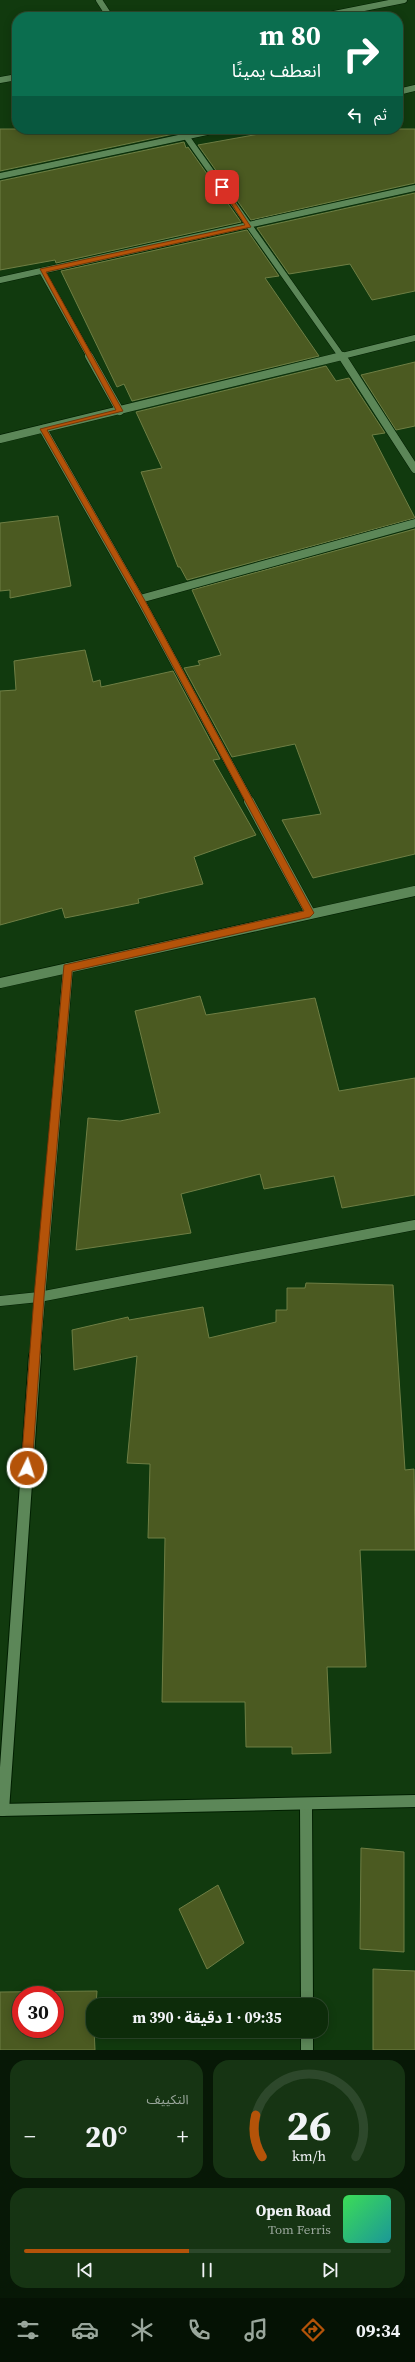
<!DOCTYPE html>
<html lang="ar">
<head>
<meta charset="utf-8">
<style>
  body { margin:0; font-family:"Source Serif 4","Noto Sans Arabic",serif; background:#163413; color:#f1f3f6; direction:rtl; height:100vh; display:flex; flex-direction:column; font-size:15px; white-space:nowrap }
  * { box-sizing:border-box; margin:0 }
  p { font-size:13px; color:#9aa79c }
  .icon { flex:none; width:22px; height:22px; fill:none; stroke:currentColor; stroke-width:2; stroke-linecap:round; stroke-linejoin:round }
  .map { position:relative; height:2050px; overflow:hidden; direction:ltr }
  .side { display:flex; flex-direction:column; gap:10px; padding:10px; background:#071806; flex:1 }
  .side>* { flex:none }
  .guide { position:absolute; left:12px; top:12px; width:391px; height:122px; border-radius:16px; box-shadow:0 2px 10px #0003,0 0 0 1px #2d482b; direction:rtl; background:#0b6e4f; color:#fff; overflow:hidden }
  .speed { position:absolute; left:12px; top:1986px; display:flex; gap:8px; font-size:20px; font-weight:700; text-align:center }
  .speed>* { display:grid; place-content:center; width:52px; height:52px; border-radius:50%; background:#0d2c0a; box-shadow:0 2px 10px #0003,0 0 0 1px #2d482b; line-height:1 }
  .speed .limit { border:6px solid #d22; background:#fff; color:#111 }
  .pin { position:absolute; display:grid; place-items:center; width:34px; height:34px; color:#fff; margin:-17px; border-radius:8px; box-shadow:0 2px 6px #0006 }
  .me { position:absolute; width:44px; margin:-22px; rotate:4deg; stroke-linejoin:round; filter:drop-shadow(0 0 3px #0008) }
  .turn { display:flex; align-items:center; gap:14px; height:84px; padding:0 16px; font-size:18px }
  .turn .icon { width:52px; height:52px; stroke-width:2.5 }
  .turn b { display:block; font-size:28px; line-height:34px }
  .then { display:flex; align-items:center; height:38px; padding:0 16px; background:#0003; gap:8px; font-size:15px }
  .big { font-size:30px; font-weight:700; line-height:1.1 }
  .side .card { flex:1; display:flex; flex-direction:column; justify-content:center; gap:6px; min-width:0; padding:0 14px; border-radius:16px; background:#163413 }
  .side .dial { align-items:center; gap:0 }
  .dial svg { height:104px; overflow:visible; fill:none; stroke:#2d482b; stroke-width:7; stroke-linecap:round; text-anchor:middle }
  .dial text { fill:#f1f3f6; stroke:none }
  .song { display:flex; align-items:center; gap:12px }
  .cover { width:48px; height:48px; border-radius:6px; background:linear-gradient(135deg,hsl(130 70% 55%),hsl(180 70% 35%)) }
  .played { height:4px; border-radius:2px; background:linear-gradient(90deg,#b45309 45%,#2d482b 45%) }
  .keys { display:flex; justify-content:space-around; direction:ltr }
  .heat { display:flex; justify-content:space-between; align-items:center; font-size:22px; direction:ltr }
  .side .tiles { flex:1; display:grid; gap:10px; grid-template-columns:1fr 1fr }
  .card:last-child { grid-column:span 2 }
  .trip { position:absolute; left:86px; top:1998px; width:242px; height:40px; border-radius:16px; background:#0d2c0a; box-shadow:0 2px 10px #0003,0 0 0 1px #2d482b; font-weight:700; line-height:40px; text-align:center; direction:rtl }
  .dock { display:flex; height:64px; justify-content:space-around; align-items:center; background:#051204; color:#9aa79c }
  .dock .icon { width:28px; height:28px }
  .dock .active { color:#b45309 }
  .dock b { font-size:18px; color:#f1f3f6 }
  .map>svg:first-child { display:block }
  .building { fill:#4b5a21; stroke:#6e7e44; fill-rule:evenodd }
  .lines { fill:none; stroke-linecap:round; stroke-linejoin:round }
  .minor-far3-casing { stroke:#011f01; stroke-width:7 }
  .minor-far2-casing { stroke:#011f01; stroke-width:9 }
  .minor-far1-casing { stroke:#011f01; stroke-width:11 }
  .minor-casing { stroke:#011f01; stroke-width:14 }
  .tertiary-far1-casing { stroke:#011f01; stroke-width:7 }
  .tertiary-casing { stroke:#011f01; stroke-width:11 }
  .minor-far3 { stroke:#5c8758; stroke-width:6 }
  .minor-far2 { stroke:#5c8758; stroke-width:8 }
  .minor-far1 { stroke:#5c8758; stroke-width:10 }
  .minor { stroke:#5c8758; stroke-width:12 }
  .tertiary-far1 { stroke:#5c8758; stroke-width:6 }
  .tertiary { stroke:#5c8758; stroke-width:10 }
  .route { fill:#b45309; stroke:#753606 }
</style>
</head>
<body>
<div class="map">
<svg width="415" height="2050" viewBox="0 0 415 2050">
  <rect width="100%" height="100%" fill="#113a0e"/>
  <g class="building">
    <path d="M0,129H176L178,133L0,171Z"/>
    <path d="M287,129H415V183L251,220L198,145Z"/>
    <path d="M184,142L186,148L188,147L241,222L56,263L55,260L0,270V181Z"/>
    <path d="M415,193V291L372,300L350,264L289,274L257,228Z"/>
    <path d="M247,230L279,276L265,278L319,356L132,401L124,384L117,387L61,271Z"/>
    <path d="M415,362V426L396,430L361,375Z"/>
    <path d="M326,366L336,381L349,378L385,433L372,435L415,518L187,580L180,567H178L141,472L162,468L136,412Z"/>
    <path d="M58,516L71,586L10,598V590L0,591V523Z"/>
    <path d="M415,529V854L313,878L282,820L321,814L295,744L232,757L184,668L200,665L198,661L221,655L192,590Z"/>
    <path d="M85,650L93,682L100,680L101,687L173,671L220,759L213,760L256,835L194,857L203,884L138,899L139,903L65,918L62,908L0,925V691L16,690L14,661Z"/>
    <path d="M200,996L206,1015L315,998L339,1091L415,1078V1195L342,1208L334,1176L264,1189L260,1174L181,1194L191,1233L76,1250L88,1118L120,1121L160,1113L135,1011Z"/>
    <path d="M306,1283L393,1285L405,1470L414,1469L415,1550H360L366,1667H327L331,1753L292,1754V1747H246L245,1702H162L165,1538H148L150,1464L127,1463L137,1356L74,1370L72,1330L128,1317L129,1320L203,1307L209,1338L276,1322V1310H287V1288H305Z"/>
    <path d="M361,1848L404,1852V1952L360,1949Z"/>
    <path d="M218,1885L244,1943L207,1969L179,1909Z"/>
    <path d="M373,1969L415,1971V2050H373Z"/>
    <path d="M97,1991L96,2005H93L95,2050H0V1992ZM21,1995H55V2029H21Z"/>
  </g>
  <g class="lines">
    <defs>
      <g id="minor-far3">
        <path d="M99,0L110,17"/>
        <path d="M398,92L415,88"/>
        <path d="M181,129L342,357"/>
        <path d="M0,176L221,129"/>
        <path d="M42,271L90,357"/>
        <path d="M0,280L415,188"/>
        <path d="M338,357L415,338"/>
      </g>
      <g id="minor-far2">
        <path d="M89,356L120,411"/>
        <path d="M342,356L415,469"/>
        <path d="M43,429L140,599L250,802"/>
        <path d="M0,439L342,356"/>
        <path d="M140,599L415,523"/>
      </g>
      <g id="minor-far1">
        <path d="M249,801L310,913"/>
        <path d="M0,1301L39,1297L415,1225"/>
        <path d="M35,1357L68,968"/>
      </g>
      <g id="minor">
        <path d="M306,1805L307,2005"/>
        <path d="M0,1810L415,1801"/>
        <path d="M3,1810L35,1356"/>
        <path d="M307,2031V2050"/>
      </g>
      <g id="tertiary-far1">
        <path d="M319,17L404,0"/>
        <path d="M0,80L17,77"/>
      </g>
      <path id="tertiary" d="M0,983L415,891"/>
    </defs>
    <use href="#minor-far3" class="minor-far3-casing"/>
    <use href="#minor-far2" class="minor-far2-casing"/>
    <use href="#minor-far1" class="minor-far1-casing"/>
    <use href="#minor" class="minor-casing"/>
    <use href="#tertiary-far1" class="tertiary-far1-casing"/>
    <use href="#tertiary" class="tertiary-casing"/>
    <use href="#minor-far3" class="minor-far3"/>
    <use href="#minor-far2" class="minor-far2"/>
    <use href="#minor-far1" class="minor-far1"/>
    <use href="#minor" class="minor"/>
    <use href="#tertiary-far1" class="tertiary-far1"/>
    <use href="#tertiary" class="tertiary"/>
  </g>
  <path class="route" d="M220,186H224L251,227L46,272L123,411L47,430L144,599L314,913L310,917L72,971L44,1297L32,1468L27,1473L21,1468L34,1297L64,965L304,911L137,599L40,429L116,410L40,269L245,225Z"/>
</svg>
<div class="speed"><div class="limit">30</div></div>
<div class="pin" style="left:222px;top:187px;background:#d93025"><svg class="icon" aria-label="arrive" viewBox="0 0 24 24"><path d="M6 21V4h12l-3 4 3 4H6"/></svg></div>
<svg class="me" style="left:27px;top:1468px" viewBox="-20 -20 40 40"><circle r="17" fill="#b45309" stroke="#fff" stroke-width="3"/><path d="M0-11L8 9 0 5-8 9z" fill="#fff"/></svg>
<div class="trip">09:35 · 1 دقيقة · 390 m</div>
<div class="guide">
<div class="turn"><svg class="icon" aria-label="right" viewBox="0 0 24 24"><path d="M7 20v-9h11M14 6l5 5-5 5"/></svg><div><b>80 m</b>انعطف يمينًا</div></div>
<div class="then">ثم<svg class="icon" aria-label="left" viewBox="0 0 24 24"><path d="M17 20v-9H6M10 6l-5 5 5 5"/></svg></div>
</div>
</div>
<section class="side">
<div class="tiles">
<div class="card dial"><svg viewBox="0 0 100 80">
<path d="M14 69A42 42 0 1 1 86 69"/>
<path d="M14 69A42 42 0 0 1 9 37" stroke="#b45309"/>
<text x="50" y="56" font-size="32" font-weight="700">26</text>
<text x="50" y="72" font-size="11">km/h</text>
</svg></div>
<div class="card"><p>التكييف</p>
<div class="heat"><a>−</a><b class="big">20°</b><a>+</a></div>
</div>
<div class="card">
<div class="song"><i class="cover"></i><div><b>Open Road</b><p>Tom Ferris</p></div></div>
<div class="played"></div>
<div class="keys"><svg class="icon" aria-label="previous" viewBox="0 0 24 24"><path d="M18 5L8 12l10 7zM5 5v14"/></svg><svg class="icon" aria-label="pause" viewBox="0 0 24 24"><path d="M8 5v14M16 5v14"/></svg><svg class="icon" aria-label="next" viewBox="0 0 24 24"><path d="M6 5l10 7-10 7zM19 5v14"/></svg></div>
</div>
</div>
</section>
<nav class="dock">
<b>09:34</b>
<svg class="icon active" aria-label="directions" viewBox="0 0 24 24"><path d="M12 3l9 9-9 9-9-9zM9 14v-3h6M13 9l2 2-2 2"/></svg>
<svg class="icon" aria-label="music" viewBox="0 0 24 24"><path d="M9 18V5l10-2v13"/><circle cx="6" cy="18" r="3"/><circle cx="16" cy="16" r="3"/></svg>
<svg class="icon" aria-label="phone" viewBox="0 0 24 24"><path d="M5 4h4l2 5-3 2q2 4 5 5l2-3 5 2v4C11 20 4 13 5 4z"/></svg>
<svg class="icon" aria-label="climate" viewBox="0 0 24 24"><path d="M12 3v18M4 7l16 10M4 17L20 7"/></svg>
<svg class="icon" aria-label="car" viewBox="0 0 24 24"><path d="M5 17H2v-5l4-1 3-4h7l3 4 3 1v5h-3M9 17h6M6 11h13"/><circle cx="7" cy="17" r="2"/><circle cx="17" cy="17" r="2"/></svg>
<svg class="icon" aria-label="filters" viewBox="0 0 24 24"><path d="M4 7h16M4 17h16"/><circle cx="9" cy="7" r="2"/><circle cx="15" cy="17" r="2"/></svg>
</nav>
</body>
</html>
